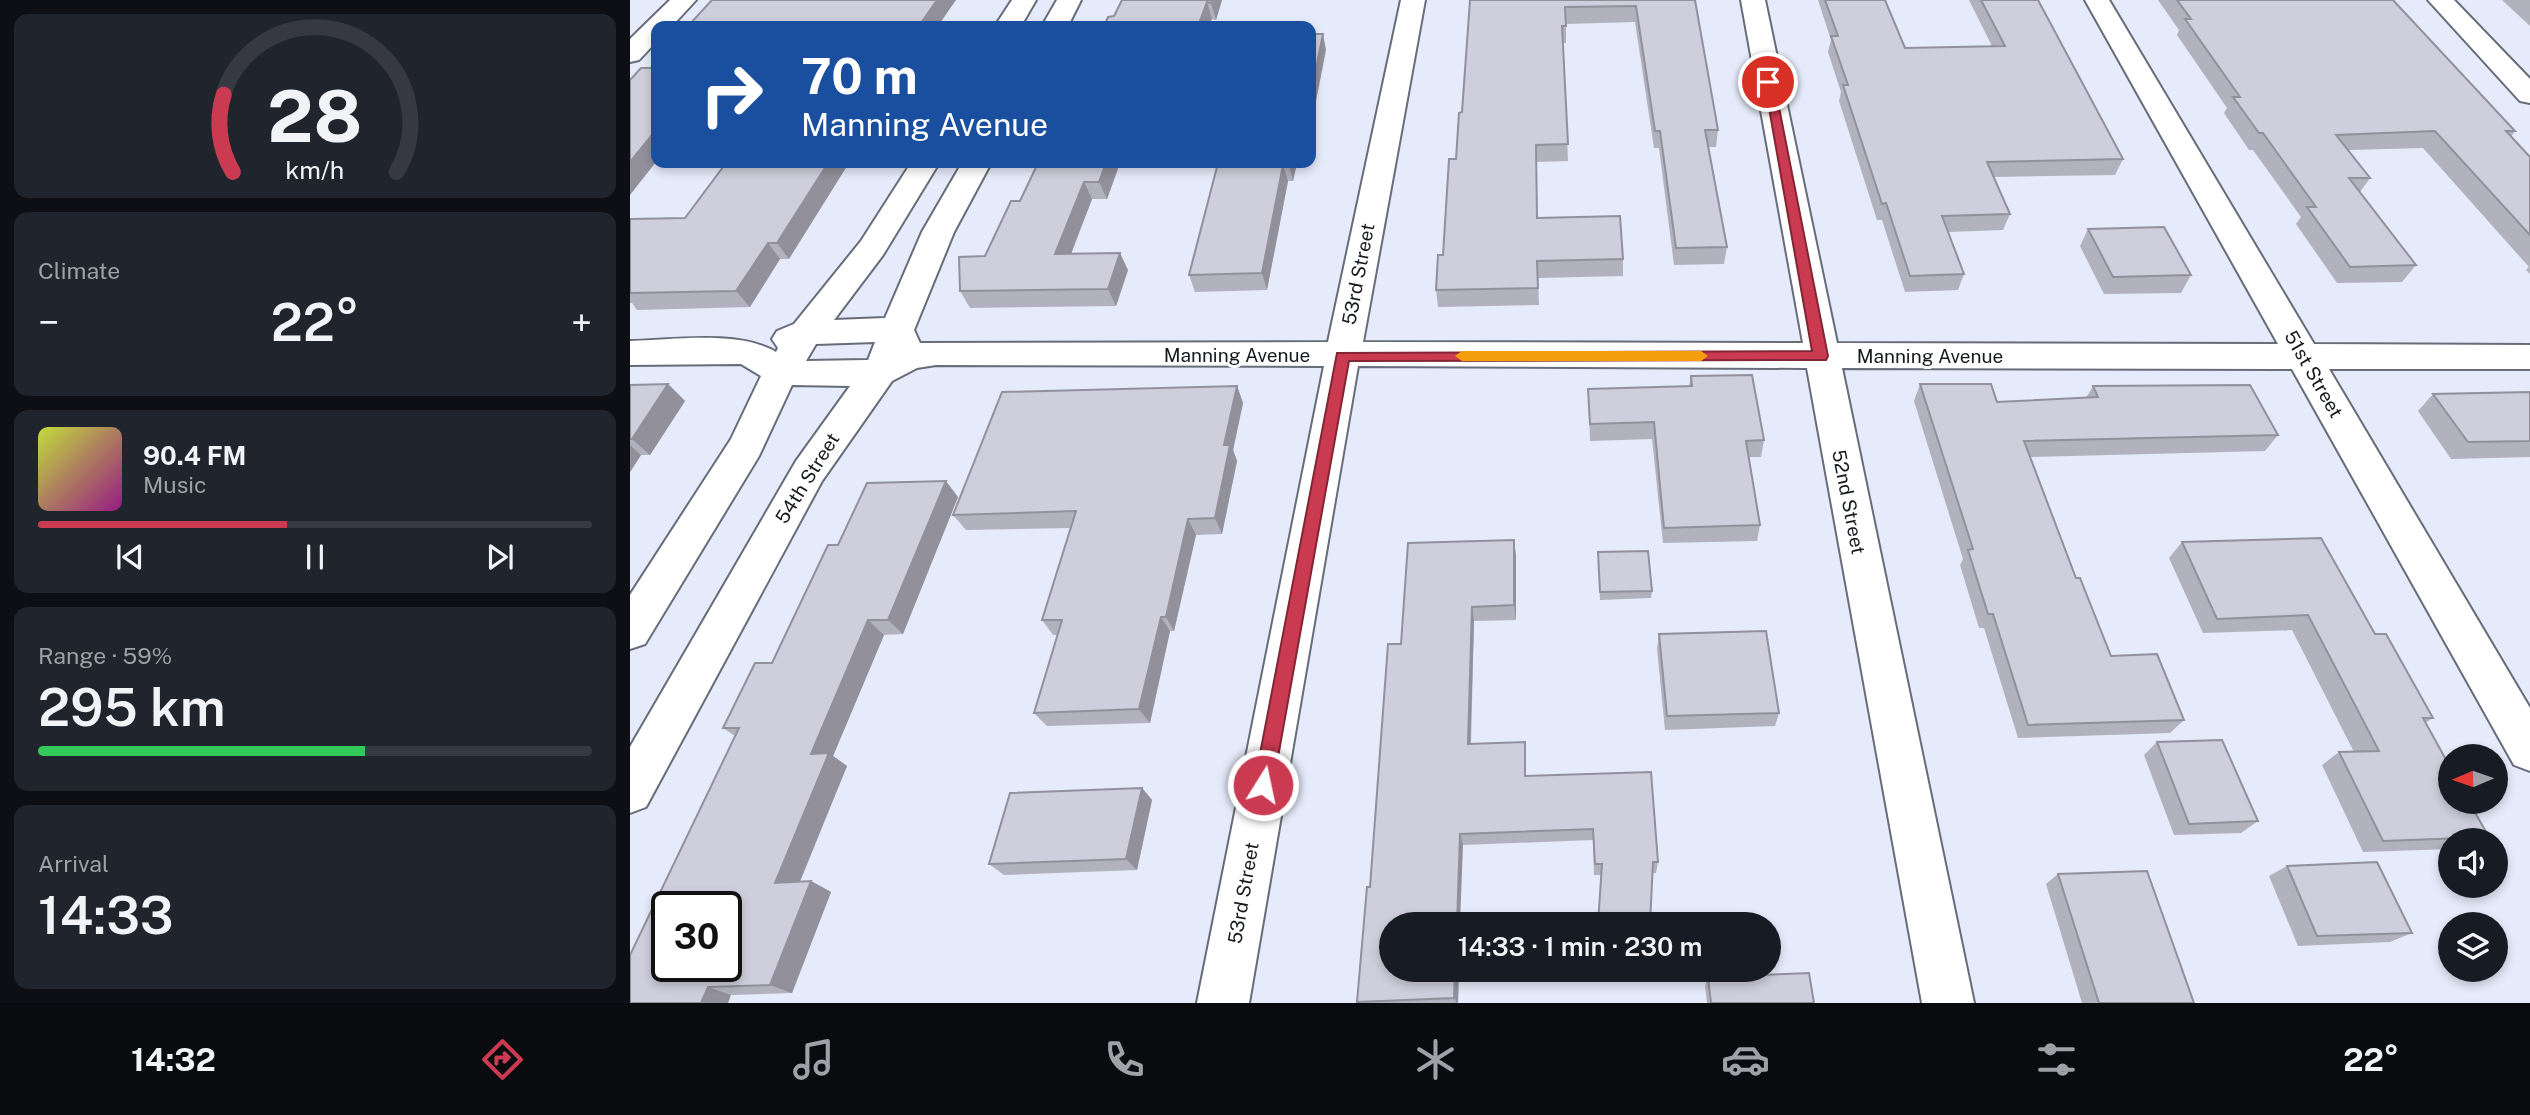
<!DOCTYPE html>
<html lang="en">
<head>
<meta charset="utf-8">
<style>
  body { margin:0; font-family:"Public Sans",sans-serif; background:#20242c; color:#f1f3f6; height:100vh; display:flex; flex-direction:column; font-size:26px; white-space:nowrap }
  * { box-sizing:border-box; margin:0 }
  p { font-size:23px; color:#9ea1a6 }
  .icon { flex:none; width:38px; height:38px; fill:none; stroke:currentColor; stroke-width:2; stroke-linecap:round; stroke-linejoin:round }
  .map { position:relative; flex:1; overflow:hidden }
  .side { display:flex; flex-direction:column; gap:14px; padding:14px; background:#0d0f14; width:630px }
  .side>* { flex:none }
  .top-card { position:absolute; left:21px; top:21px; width:665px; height:147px; border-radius:14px; box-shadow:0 4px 10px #0003; background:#1a4fa0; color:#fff; overflow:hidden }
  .needle { width:46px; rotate:268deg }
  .controls { position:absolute; left:1808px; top:744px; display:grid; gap:14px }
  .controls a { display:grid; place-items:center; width:70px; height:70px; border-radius:50%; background:#171b24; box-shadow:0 4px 10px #0003; font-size:35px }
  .speed { position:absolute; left:21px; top:891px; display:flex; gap:14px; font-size:35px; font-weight:700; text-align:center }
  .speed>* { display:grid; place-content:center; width:91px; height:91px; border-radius:50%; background:#171b24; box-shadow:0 4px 10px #0003; line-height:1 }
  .speed .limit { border:4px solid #111; border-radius:10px; background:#fff; color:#111 }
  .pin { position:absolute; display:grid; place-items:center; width:60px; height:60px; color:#fff; margin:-30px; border:4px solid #fff; border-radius:50%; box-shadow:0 2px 7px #0007 }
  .me { position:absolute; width:77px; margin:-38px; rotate:10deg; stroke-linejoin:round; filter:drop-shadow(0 0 5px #0008) }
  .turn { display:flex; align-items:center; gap:24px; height:147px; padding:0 35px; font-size:32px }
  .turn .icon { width:91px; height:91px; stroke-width:2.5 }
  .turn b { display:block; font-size:49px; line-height:60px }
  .big { font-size:52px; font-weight:600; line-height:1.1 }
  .side .card { flex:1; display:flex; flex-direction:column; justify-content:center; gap:10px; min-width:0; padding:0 24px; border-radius:14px; background:#20242c }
  .side .dial { align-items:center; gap:0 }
  .dial svg { height:182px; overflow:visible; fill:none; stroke:#363941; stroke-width:7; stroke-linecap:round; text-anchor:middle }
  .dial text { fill:#f1f3f6; stroke:none }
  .song { display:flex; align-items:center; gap:21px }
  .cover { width:84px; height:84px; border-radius:10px; background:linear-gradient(135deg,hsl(70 70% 55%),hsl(310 70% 35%)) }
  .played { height:7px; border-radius:4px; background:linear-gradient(90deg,#ca3a50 45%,#363941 45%) }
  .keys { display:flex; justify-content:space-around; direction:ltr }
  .heat { display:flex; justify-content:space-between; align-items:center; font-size:38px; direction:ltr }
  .charge { height:10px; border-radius:5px; background:linear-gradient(90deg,#34c759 59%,#363941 0) }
  .trip { position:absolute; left:749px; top:912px; width:402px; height:70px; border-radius:35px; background:#171b24; box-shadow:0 4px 10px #0003; font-weight:600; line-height:70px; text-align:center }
  .tab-bar { display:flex; height:112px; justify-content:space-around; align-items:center; background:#090b0e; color:#9ea1a6 }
  .tab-bar .icon { width:49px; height:49px }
  .tab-bar .selected { color:#ca3a50 }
  .tab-bar b { font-size:32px; color:#f1f3f6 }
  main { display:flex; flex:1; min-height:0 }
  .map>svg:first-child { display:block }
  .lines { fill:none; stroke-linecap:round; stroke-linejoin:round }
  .minor-casing { stroke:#676c79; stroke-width:4 }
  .minor { fill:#fff; fill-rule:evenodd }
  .wall { fill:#b2b1be }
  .shaded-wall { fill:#91909b }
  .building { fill:#cfcedd; stroke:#91909b; stroke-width:2; fill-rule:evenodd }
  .route { fill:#ca3a50; stroke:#832634; stroke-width:2 }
  .slow { fill:#f59e0b }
  .labels { text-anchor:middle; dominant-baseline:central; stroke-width:6; stroke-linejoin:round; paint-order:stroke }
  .street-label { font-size:19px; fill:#16191e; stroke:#fff }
</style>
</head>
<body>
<main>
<section class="side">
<div class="card dial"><svg viewBox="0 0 100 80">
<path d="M14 69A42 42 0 1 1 86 69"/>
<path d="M14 69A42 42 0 0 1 10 35" stroke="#ca3a50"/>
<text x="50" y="56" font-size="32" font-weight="700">28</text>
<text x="50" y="72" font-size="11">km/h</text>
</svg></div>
<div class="card"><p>Climate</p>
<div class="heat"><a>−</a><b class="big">22°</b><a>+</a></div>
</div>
<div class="card">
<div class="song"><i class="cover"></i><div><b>90.4 FM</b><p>Music</p></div></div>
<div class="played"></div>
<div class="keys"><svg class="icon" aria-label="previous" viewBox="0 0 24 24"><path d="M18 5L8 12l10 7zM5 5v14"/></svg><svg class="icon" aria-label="pause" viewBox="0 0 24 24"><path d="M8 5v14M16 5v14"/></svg><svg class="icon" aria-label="next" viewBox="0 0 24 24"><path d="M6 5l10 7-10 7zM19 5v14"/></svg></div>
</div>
<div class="card"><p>Range · 59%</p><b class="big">295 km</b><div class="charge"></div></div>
<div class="card"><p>Arrival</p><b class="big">14:33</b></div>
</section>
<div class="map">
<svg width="1900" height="1003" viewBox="0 0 1900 1003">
  <rect width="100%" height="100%" fill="#e5ebfa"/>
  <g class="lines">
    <defs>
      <g id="minor">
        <path d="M40,0H66L42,26H26V42L9,60L0,62V39Z"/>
        <path d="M382,0H406L391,26H365Z"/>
        <path d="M427,0H451L438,26H412Z"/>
        <path d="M771,0H795L733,342L1173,343L1111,0H1135L1207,343L1648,344L1455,0H1479L1684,344L1900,345V369H1699L1900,708V771L1884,765L1662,369L1212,368L1344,1003H1292L1177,368L728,366L619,1003H567L694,366L306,365L287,368L262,381L192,481L16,807L0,813V747L166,461L220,386L162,385L129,456L15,644L0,649V595L101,439L131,376L111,364L0,365V341C43,340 109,330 146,352L148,348L142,339L147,331L164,324L231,241L281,163H309L253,255L204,320L255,318L292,232L332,163H361L324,232L284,330L290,343L698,342ZM245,342L238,360L176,361L186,344Z"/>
        <path d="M1798,0H1824L1900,79V103L1890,101Z"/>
      </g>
    </defs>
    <use href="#minor" class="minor-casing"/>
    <use href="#minor" class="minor"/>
  </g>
  <g class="wall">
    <path d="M592,0L586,20L582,19L484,16Z"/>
    <path d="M840,0H1065L1088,130L1086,147H1079L1097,247L1094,264L1044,265L1029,148H1024L1005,22L936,24V43H933L938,161L906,162L907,218L993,259V276L908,278L909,305L808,307L806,290L813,255L832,112Z"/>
    <path d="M1188,0H1255L1275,48L1362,46L1339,0H1408L1493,159L1485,175L1364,177L1380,214L1373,230L1318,232L1334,274L1328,290L1275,292L1252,220H1247L1209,101L1211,92L1198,52L1201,40Z"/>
    <path d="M1528,0H1763L1885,131L1881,137L1900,157V274L1896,270L1899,267L1793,148L1719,150L1740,178L1730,192L1786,265L1772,282L1707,283L1666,224L1671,217L1623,150H1619L1594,113L1597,108L1547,35L1549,30Z"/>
    <path d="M1872,0H1900V26Z"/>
    <path d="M96,163L159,259H150L120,307L7,310L2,303H0V219L55,218Z"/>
    <path d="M490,163L477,199H462L441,254L498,270L486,306L340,308L330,291L355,256L390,201Z"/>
    <path d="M588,163H667L663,181H658L637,290L565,292L559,275Z"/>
    <path d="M1458,229L1561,275L1551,293L1474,294L1450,246Z"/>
    <path d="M1061,376L1134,440L1131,457H1119L1130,525L1127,541L1033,543L1022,439L960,441L958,389L1059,386Z"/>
    <path d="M38,384L55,401L20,455H11L0,472V385Z"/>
    <path d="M1290,384L1367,402L1456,398L1463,386L1648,435L1635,451L1400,457L1446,578L1481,656L1554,720L1540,733L1388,738L1354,628H1349L1330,565L1333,559L1284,401Z"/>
    <path d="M607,386L613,403L603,450L607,461L592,534L566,535L544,631H540L520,723L417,726L404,713L428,635H423L412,620L441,528L336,530L323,515Z"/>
    <path d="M1900,392V457L1821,459L1788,411L1803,394Z"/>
    <path d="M328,497L273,634L254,635L203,756L217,766L170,882L181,881L201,892L162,993L101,995L0,1003L105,736L93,728L142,663L208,545Z"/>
    <path d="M1552,542L1745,634L1803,718L1795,723L1859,837L1853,840H1820V849L1733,852L1692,765L1709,752H1724L1662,630L1573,633L1539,558Z"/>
    <path d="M968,552L1022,591L1021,598L970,600Z"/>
    <path d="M886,555V620L844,621L841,744L896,754V776L1028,862L1026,873L964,875L963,840L833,845L761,970H829L828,1003H728L727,1002L740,887L771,644Z"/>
    <path d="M1029,634L1149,713L1145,726L1035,730L1027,649Z"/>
    <path d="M1527,742L1628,821L1611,833L1544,835L1514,755Z"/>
    <path d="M512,788L522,800L507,870L374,875L359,864Z"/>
    <path d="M1657,866L1782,933L1760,942L1668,946L1639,876Z"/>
    <path d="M1428,874L1564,1003H1452L1416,884Z"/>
    <path d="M1078,977L1184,1003H1077L1075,986Z"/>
  </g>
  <g class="shaded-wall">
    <path d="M307,0H326L308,26H289Z"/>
    <path d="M582,0H592L586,20L581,3Z"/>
    <path d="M577,2L582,19L579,26H568Z"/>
    <path d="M693,34L696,50L681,127V93Z"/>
    <path d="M26,130V162L0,195V162Z"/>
    <path d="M198,163H219L159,259L147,243Z"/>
    <path d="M476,163H490L477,199L469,182Z"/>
    <path d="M659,163H667L663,181L659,165Z"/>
    <path d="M653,165L658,181L637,290L632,273Z"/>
    <path d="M454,182L462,199L434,272L425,254Z"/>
    <path d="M138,243L150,259L120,307L106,291Z"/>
    <path d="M490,253L498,270L486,306L478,289Z"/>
    <path d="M38,384L55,401L20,455L2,439Z"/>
    <path d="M607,386L613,403L603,450L607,461L592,534L585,518L594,445Z"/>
    <path d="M0,445L11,455L0,472Z"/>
    <path d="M316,481L328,497L273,634L258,620Z"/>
    <path d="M558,519L566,535L544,631L536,617Z"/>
    <path d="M884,540L886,555V620L884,605Z"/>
    <path d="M842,607L844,621L840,756L838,744Z"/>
    <path d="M531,617L540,631L520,723L509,709Z"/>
    <path d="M238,620L254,635L203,756L217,766L165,893L145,883L181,754Z"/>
    <path d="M895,742L896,754V788L895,776Z"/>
    <path d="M512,788L522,800L507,870L496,859Z"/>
    <path d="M830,834L833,845L830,924H827Z"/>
    <path d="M181,881L201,892L162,993L140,985Z"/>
    <path d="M825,970H829L828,1003H827L824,998Z"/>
    <path d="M78,987L101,995L98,1003H71Z"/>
  </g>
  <g class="building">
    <path d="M82,0H307L289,26H58Z"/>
    <path d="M492,0H582L581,3L577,2L568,26H474L478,17L484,16Z"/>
    <path d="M840,0H1065L1088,130H1075L1097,247L1046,248L1030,131H1025L1006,6L935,7L936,26H932L938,144L906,145L907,218L990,216L993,259L907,261L908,288L806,290L808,255H813L819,159H826L829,113L832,112Z"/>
    <path d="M1195,0H1255L1275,48L1375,46L1351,0H1408L1493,159L1357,162L1380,214L1312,216L1334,274L1280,276L1256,203L1252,204L1213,85H1218L1201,36H1208Z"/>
    <path d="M1547,0H1763L1885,131H1876L1900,157V235L1805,131L1706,135L1740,178H1719L1786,265L1720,267L1677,207H1686L1633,133H1629L1603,97H1610L1555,19H1561Z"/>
    <path d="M681,34H693L681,93Z"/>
    <path d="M26,62V130L0,162V80L11,68H21Z"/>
    <path d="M96,163H198L147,243H138L106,291L0,293V219L55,218Z"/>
    <path d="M408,163H476L469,182H454L425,254L490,253L478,289L330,291L329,257L355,256L381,201H390Z"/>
    <path d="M588,163H659V165H653L632,273L559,275Z"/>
    <path d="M1534,227L1561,275L1483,277L1458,229Z"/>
    <path d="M1122,375L1134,440L1116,441L1130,525L1034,528L1024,422L960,424L958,389L1062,386L1061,376Z"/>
    <path d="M38,384L2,439H0V385Z"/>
    <path d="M1290,384H1361L1367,402L1468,397L1463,386L1620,385L1648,435L1394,441L1446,578H1450L1481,656L1527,654L1554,720L1398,725L1363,614H1358L1338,550L1343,549Z"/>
    <path d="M607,386L594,445H600L585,518L558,519L536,617H531L509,709L404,713L432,620H412L446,511L323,515L372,392Z"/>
    <path d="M1900,392V441L1838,442L1803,394Z"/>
    <path d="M316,481L258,620H238L181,754L199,753L145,883L181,881L140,985L78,987L71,1003H0V955L109,728H93L125,663H142L198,545H208L237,483ZM37,906H96V966H37Z"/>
    <path d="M1691,538L1745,634H1756L1803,718H1793L1820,767V802H1839L1859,837L1753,841L1709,752L1749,751L1678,615L1587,619L1552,542Z"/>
    <path d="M884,540V605L842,607L838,744L895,742V776L1021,772L1028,862H1023L1020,924H968L972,864H965L963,829L830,834L827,924H761V970H825L824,998L727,1002L737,887H740L758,644H771L778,543Z"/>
    <path d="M1018,551L1022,591L970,592L968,552Z"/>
    <path d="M1136,631L1149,713L1037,716L1029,634Z"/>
    <path d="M1592,740L1628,821L1559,824L1527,742Z"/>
    <path d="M512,788L496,859L359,864L380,793Z"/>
    <path d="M1747,862L1782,933L1687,936L1657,866Z"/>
    <path d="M1517,871L1564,1003H1469L1428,874Z"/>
    <path d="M1179,973L1184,1003H1081L1078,977Z"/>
  </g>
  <path class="route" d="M1134,80L1144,82L1198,356L1196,360L719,361L643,785L640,792L633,794L627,792L624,785L707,353L1182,351Z"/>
  <path class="slow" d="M832,351H1071L1078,356L1071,361H832L825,356Z"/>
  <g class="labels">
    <g class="street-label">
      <text transform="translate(728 274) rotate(-79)">53rd Street</text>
      <text x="607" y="355">Manning Avenue</text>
      <text x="1300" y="356">Manning Avenue</text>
      <text transform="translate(1684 374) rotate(60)">51st Street</text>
      <text transform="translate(177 478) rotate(-58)">54th Street</text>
      <text transform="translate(1219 502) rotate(79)">52nd Street</text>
      <text transform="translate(613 893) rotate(-80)">53rd Street</text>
    </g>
  </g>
</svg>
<div class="controls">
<a><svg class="needle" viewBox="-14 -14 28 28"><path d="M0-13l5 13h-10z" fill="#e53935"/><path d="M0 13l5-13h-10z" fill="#9ea1a6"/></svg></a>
<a><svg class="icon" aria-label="sound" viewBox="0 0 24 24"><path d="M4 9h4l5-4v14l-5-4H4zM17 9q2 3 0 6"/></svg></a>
<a><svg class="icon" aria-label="layers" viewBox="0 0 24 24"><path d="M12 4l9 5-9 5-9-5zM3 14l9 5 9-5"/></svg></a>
</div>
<div class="speed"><div class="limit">30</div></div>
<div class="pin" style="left:1138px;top:82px;background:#d93025"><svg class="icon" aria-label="arrive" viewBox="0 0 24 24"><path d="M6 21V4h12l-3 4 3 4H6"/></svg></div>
<svg class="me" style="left:633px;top:785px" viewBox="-20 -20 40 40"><circle r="17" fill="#ca3a50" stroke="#fff" stroke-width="3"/><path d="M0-11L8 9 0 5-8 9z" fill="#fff"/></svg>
<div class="trip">14:33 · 1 min · 230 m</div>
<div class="top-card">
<div class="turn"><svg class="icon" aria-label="right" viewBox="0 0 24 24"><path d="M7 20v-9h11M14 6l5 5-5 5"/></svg><div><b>70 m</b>Manning Avenue</div></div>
</div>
</div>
</main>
<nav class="tab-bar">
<b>14:32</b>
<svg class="icon selected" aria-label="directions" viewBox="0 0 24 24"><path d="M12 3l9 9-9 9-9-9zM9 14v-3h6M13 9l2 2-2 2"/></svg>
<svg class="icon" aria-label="music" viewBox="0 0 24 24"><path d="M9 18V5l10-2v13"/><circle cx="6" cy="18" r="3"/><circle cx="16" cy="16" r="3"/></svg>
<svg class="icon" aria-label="phone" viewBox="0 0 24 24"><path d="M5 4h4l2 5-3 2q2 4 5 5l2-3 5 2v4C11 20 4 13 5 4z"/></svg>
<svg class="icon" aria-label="climate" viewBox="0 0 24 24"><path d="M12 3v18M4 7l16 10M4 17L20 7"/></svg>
<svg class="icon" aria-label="car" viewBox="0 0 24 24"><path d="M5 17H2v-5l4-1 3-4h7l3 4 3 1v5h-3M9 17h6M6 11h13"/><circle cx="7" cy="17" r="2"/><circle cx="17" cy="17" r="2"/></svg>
<svg class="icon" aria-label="filters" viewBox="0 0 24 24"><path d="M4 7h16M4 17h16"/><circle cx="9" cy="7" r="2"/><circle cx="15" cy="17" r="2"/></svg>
<b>22°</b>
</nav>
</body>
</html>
